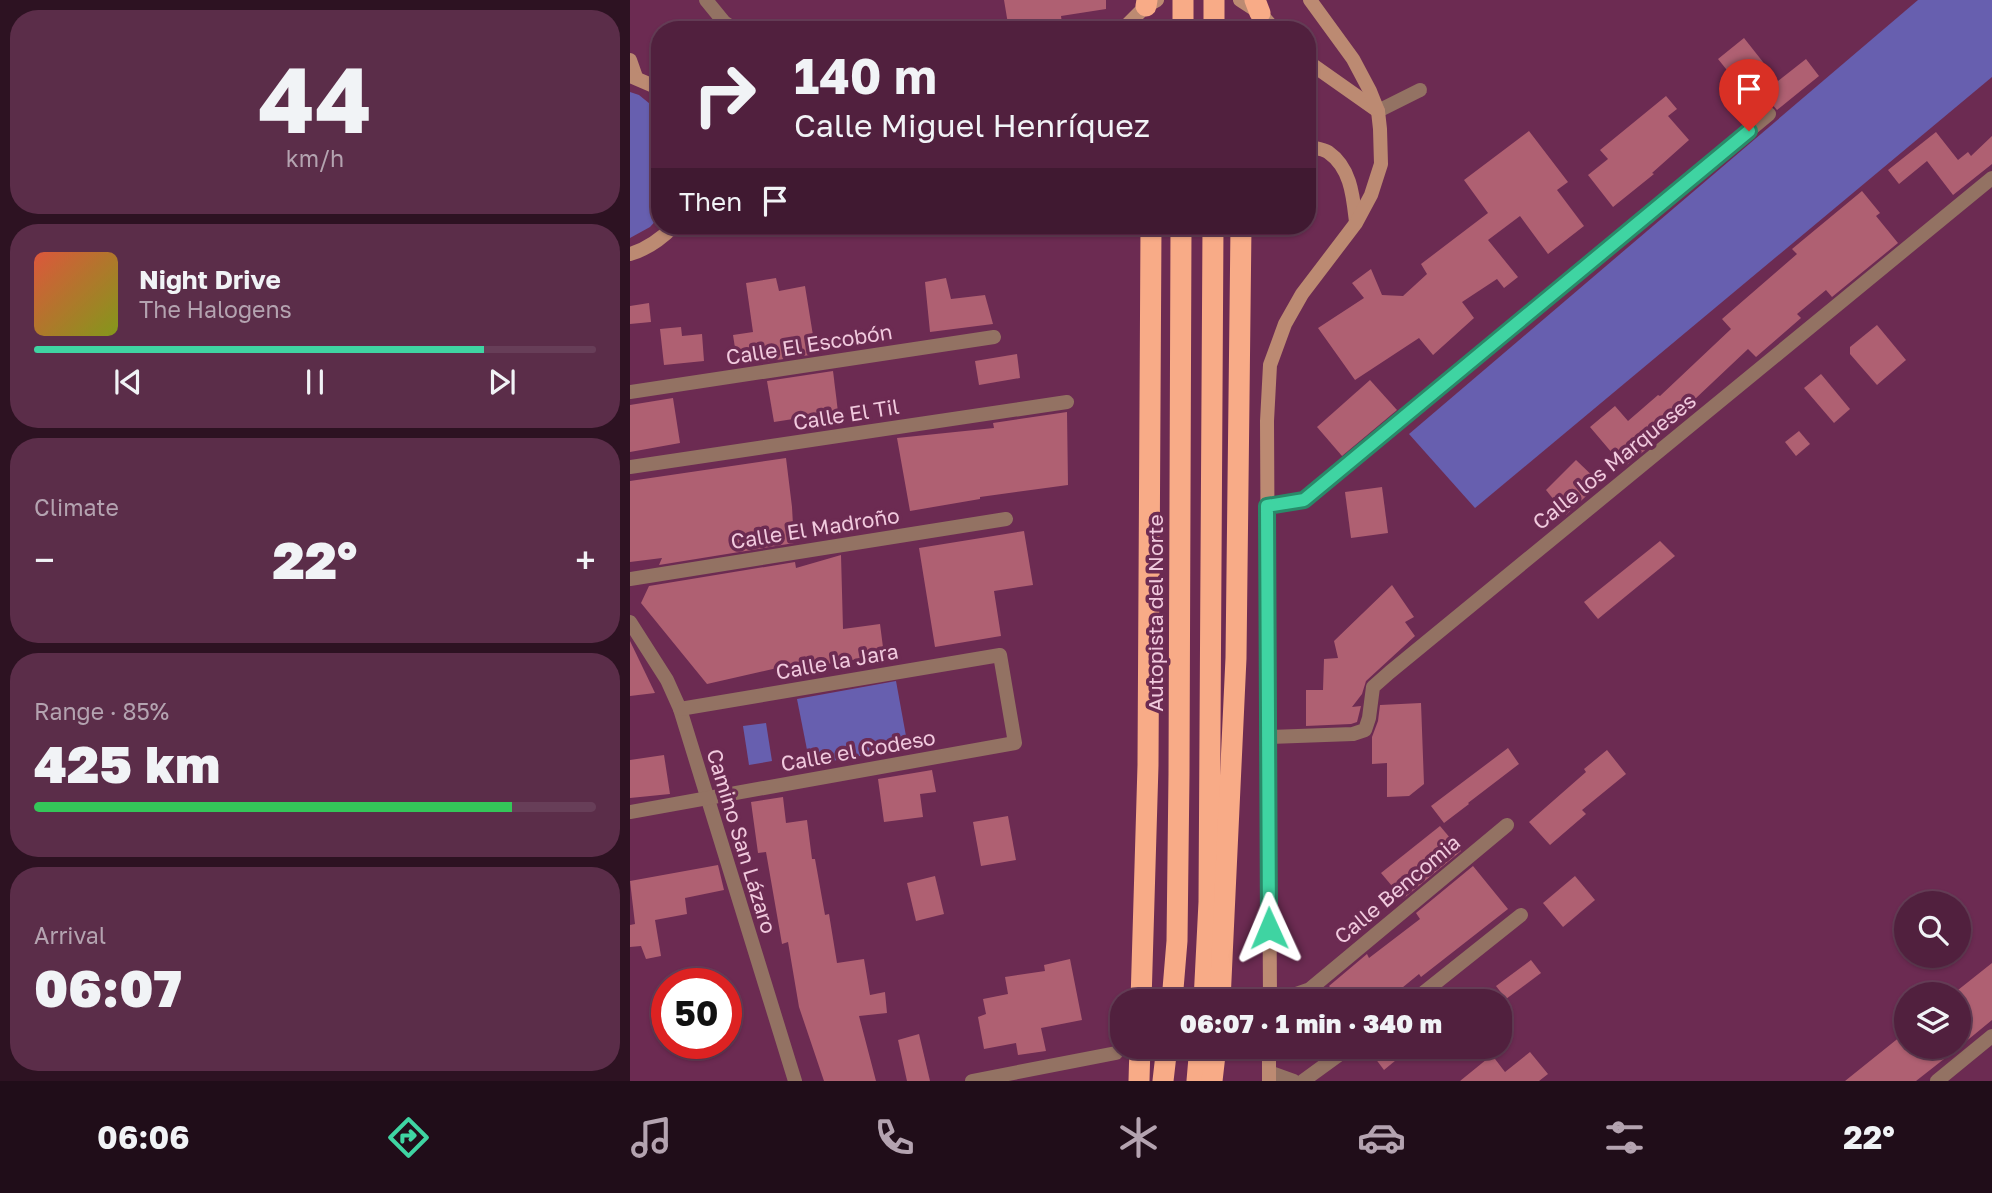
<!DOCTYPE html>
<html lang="en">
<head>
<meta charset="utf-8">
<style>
  body { margin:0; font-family:"Golos Text",sans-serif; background:#5b2d49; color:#f1f3f6; height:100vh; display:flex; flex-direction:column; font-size:26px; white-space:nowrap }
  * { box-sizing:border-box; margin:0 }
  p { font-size:23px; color:#b4a3b0 }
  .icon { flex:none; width:38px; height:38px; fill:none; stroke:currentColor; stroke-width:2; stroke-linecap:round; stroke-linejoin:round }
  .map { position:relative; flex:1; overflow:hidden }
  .drawer { display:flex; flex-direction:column; gap:10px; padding:10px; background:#2d1222; width:630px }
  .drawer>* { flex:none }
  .top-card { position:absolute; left:21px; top:21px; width:665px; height:214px; border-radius:28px; box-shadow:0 2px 5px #0004,0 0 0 2px #673e58; background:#51203e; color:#f1f3f6; overflow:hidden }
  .tools { position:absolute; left:1264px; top:891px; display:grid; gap:14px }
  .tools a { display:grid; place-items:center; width:77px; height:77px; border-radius:50%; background:#51203e; box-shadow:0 2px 5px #0004,0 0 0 2px #673e58; font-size:35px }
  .speed { position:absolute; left:21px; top:968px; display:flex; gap:14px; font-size:35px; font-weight:700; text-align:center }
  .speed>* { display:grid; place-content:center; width:91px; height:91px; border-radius:50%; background:#51203e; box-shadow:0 2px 5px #0004,0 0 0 2px #673e58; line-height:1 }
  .speed .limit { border:10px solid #d22; background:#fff; color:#111 }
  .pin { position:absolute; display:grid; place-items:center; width:60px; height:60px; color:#fff; margin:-72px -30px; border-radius:50% 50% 50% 0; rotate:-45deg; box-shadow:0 0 7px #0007 }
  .pin .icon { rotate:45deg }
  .me { position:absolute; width:77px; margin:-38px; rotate:359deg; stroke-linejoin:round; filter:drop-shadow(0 0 5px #0008) }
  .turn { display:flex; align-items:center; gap:24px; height:147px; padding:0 28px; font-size:32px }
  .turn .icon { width:91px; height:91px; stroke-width:2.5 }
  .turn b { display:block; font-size:49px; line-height:60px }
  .then { display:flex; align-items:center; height:66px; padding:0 28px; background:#0003; gap:14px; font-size:26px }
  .big { font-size:52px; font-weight:800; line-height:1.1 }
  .drawer .card { flex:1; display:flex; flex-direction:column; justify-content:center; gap:10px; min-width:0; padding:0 24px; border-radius:28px; background:#5b2d49 }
  .drawer .dial { align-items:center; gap:0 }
  .dial b { font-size:91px; line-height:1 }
  .song { display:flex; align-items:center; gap:21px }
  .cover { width:84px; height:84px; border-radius:10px; background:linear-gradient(135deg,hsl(10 70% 55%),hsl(70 70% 35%)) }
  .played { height:7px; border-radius:4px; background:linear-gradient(90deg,#3fd4a2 80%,#673e58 80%) }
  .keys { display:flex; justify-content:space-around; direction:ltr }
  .heat { display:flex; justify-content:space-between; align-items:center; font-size:38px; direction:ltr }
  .charge { height:10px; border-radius:5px; background:linear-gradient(90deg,#34c759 85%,#673e58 0) }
  .trip { position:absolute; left:480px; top:989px; width:402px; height:70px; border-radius:28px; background:#51203e; box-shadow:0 2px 5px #0004,0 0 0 2px #673e58; font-weight:800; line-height:70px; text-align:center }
  .tab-bar { display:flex; height:112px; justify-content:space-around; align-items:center; background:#200d19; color:#b4a3b0 }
  .tab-bar .icon { width:49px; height:49px }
  .tab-bar .active { color:#3fd4a2 }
  .tab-bar b { font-size:32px; color:#f1f3f6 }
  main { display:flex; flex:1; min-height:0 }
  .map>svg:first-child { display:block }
  .green { fill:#675faf }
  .building { fill:#af6072 }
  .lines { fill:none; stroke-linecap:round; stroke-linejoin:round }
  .minor { stroke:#937263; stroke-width:14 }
  .secondary { stroke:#bc8a72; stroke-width:14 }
  .motorway { stroke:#f8ab87; stroke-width:21 }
  .route-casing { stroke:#298a69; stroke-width:18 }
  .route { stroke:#3fd4a2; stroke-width:12 }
  .labels { text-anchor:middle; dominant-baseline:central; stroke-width:7; stroke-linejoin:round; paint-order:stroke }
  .street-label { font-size:21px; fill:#f1cade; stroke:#6c2b52 }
</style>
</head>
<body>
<main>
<section class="drawer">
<div class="card dial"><b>44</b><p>km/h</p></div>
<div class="card">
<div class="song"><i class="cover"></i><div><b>Night Drive</b><p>The Halogens</p></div></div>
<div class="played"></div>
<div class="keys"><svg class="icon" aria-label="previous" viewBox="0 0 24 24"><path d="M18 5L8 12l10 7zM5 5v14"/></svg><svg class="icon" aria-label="pause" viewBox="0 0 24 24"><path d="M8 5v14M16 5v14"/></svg><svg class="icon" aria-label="next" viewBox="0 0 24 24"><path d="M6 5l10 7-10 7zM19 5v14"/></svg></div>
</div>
<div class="card"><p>Climate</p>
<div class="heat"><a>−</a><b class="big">22°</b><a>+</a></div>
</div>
<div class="card"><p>Range · 85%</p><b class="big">425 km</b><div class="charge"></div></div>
<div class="card"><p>Arrival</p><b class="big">06:07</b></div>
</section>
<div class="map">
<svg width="1362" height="1081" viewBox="0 0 1362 1081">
  <rect width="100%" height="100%" fill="#6c2b52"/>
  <g class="green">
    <path d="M1288,0H1362V77L845,508L779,434Z"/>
    <path d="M0,92L9,95L30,112V216L20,227L0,238Z"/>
    <path d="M266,681L278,747L180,765L167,699Z"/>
    <path d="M136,723L142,761L119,765L113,726Z"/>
  </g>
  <g class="building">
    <path d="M374,0H476V9L431,16L433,30H379Z"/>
    <path d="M1114,38L1148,81L1176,59L1189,76L1147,110L1141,103L1129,110L1088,59Z"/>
    <path d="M1036,96L1047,109L1038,116L1059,140L1022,173L1024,174L983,207L958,175L978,159L970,150Z"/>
    <path d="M899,131L938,182L927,190L954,226L918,254L890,216L858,240L888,277L874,288L867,279L832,302L844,318L803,355L789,338L725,380L688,328L734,298L722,283L741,269L752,295L773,296L797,274L791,264L858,213L834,180Z"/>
    <path d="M1306,132L1328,160L1338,152L1341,156L1362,136V164L1323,195L1297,161L1269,184L1258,170Z"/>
    <path d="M1232,191L1250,213L1246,216L1268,243L1202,297L1196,290L1167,314L1171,318L1126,357L1118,349L1047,416L1049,418L1014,451L994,467L960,427L985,406L998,421L1028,395L1030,396L1101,329L1092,319L1167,254L1162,249Z"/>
    <path d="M146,278L149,291L175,286L186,354L134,362L133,357L107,361L103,335L123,332L116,283Z"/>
    <path d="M316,278L321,299L355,295L363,324L300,332L295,282Z"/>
    <path d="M19,303L21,322L0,324V306Z"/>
    <path d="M1247,325L1276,360L1247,385L1220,354V347Z"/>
    <path d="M51,327L52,336L72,334L74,361L34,365L30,329Z"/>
    <path d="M387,354L390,378L349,385L345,361Z"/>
    <path d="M203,371L208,412L144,422L137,381Z"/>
    <path d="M1191,374L1220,409L1204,423L1174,388Z"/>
    <path d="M740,380L767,410L712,456L687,427Z"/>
    <path d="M43,398L50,443L0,452V405Z"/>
    <path d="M437,412L438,485L350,497V499L280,511L267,438L364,428L363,423Z"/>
    <path d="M1169,431L1180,444L1166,456L1155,442Z"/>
    <path d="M156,458L162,507L164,543L29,565L32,558L0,562V481Z"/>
    <path d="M946,460L970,483L936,515L916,490Z"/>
    <path d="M752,487L758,533L721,538L715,492Z"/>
    <path d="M394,531L403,585L364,591L371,636L305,647L289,548Z"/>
    <path d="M1030,541L1045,556L968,619L954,602Z"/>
    <path d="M211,555L213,629L250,624L254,655L178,667V661L77,684L11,603L19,586L165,562L166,568Z"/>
    <path d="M762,585L784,617L775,622L785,636L736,681L732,694L722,707L731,706L727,722L721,724L676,726V690H693L694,659L708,658L704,641Z"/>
    <path d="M0,641L25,693L0,696Z"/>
    <path d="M791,703L794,784L779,796L757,797V763L742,764V737L748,721L750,705Z"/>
    <path d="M878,748L889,764L838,803L839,804L814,823L801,806Z"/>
    <path d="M977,750L996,774L952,810L956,814L920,845L899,822L956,772L954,769Z"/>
    <path d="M34,755L40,794L0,798V760Z"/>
    <path d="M302,770L306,792L290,794L293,817L254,822L248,779Z"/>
    <path d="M153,797L156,823L177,820L182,859H185L195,915L199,914L207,963L234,959L240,995L255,992L257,1013L229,1016L246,1081H194L169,1007L158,942L152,944L136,852L128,853L121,802Z"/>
    <path d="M378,816L386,860L351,866L343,822Z"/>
    <path d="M810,826L831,851L773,899L751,873Z"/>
    <path d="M88,865L94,890L55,898L57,914L25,920L31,956L16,959L11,946L0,947V925L5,924L0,881Z"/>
    <path d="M843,866L878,909L791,977L789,974L756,1001H712L699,986L737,954L739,958L790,919L786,913Z"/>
    <path d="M305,876L314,914L286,921L277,883Z"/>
    <path d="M945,876L965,900L933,927L913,903Z"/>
    <path d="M440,959L452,1020L411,1028L416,1051L388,1055L386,1043L354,1049L348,1017L356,1014L353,999L378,994L375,977L415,971L414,965Z"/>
    <path d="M901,960L911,973L876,999L866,986Z"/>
    <path d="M1362,963V1020L1328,1048L1286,1081H1215L1276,1032V1046H1328V990Z"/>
    <path d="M289,1034L300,1081H277L268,1040Z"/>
    <path d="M736,1046H783L754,1070Z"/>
    <path d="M900,1052L918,1074L909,1081H830L862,1055L875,1072Z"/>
  </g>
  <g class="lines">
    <g class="minor">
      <path d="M76,0L94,22L106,30"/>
      <path d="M748,111L790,90"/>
      <path d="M0,392L364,337"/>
      <path d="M0,467L437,402"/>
      <path d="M637,506L674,500L1139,114"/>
      <path d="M0,579L376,519"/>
      <path d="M0,622L37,680L50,709L165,1081"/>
      <path d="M638,737L723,734L735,730L739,718L743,687L760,672L1362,178"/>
      <path d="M0,812L385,743L370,655L50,709"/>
      <path d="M646,1001L680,989L877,825"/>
      <path d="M783,1001L891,915"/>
      <path d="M639,1072L664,1081"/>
      <path d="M342,1081L486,1053"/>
      <path d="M673,1081L721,1046"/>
      <path d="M1307,1081L1362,1036"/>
    </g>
    <g class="secondary">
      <path d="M610,0L630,13L645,30"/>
      <path d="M492,30L516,6L527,0"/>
      <path d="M0,60L6,77"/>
      <path d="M677,61L748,111"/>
      <path d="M0,76L26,87L30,91"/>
      <path d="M677,146C684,148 693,149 698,152C721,168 723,196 726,222"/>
      <path d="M0,254C18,249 31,239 44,226"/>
      <path d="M640,1001L637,421L640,365L655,324L672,294L726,223L741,195L751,164L750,129L748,111L740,91L723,59L680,0"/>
      <path d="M639,1081V1046"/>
    </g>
    <g class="motorway">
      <path d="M625,0L630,13"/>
      <path d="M516,6L517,0"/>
      <path d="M553,30V0"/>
      <path d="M584,30V0"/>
      <path d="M511,1001L518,765L521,226"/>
      <path d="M542,1001L547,941L549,774L551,226"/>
      <path d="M574,1001L579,902L583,226"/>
      <path d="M590,1001L606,658L611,226"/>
      <path d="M509,1081L510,1046"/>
      <path d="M533,1081L537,1046"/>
      <path d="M567,1081L570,1046"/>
      <path d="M582,1081L586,1046"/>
    </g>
  </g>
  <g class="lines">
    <defs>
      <path id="route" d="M639,928L637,506L674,500L1119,131"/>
    </defs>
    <use href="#route" class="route-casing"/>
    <use href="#route" class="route"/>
  </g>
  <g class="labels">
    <g class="street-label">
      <text transform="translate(179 344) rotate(-9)">Calle El Escobón</text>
      <text transform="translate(216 414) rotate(-9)">Calle El Til</text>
      <text transform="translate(984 461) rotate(-39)">Calle los Marqueses</text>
      <text transform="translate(185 528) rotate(-9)">Calle El Madroño</text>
      <text transform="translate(525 613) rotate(-90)">Autopista del Norte</text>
      <text transform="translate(207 661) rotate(-10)">Calle la Jara</text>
      <text transform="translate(228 750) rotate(-10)">Calle el Codeso</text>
      <text transform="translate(112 841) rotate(73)">Camino San Lázaro</text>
      <text transform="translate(767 889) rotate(-40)">Calle Bencomia</text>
    </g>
  </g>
</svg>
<div class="tools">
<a><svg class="icon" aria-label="search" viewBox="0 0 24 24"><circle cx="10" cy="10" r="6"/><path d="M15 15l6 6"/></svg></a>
<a><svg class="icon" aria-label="layers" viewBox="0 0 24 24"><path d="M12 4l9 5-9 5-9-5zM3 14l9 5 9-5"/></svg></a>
</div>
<div class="speed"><div class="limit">50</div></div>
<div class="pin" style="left:1119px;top:131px;background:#d93025"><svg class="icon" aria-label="arrive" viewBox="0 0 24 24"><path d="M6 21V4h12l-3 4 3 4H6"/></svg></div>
<svg class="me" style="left:639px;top:928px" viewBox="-20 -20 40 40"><path d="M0-17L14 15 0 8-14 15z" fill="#3fd4a2" stroke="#fff" stroke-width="4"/></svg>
<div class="trip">06:07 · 1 min · 340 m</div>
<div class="top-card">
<div class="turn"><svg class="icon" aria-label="right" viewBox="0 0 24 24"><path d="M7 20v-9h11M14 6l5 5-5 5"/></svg><div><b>140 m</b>Calle Miguel Henríquez</div></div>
<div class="then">Then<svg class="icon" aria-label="arrive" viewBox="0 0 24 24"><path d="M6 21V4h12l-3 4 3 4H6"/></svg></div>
</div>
</div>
</main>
<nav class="tab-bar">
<b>06:06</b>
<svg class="icon active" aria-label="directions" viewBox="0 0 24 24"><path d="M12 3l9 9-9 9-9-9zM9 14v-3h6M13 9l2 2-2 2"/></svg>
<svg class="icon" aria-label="music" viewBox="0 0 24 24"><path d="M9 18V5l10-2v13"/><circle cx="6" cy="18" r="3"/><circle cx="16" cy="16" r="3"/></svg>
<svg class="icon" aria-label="phone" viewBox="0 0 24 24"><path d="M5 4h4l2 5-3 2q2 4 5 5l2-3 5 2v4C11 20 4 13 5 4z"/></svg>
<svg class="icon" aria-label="climate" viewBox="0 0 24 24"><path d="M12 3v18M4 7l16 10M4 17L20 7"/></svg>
<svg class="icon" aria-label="car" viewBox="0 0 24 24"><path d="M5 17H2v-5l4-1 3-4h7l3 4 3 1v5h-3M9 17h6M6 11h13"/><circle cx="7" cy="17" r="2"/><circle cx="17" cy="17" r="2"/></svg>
<svg class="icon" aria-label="filters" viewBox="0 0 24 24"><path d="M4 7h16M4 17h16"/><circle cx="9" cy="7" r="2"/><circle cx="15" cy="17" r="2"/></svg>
<b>22°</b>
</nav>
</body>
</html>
